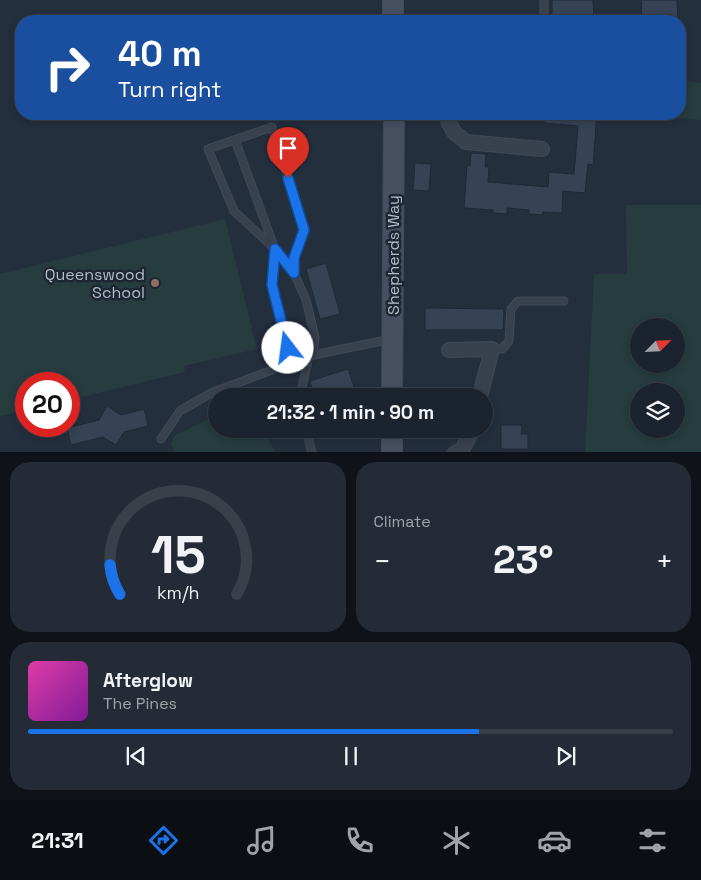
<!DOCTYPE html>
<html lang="en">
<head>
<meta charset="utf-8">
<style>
  body { margin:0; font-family:"Space Grotesk",sans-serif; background:#242b36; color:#f1f3f6; height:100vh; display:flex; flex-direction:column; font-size:19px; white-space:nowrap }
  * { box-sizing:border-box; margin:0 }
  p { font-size:16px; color:#a0a4aa }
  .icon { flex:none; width:28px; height:28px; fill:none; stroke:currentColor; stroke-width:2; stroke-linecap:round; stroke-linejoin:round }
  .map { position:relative; height:452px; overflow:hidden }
  .panel { display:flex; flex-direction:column; gap:10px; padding:10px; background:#0f1319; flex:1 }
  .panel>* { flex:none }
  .top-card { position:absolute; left:15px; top:15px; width:671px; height:105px; border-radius:20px; box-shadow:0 2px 8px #0003,0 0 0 1px #39404a; background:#1a4fa0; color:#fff; overflow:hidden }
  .needle { width:32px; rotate:66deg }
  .buttons { position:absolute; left:630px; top:318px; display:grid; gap:10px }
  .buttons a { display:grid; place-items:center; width:55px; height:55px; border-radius:50%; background:#1b232e; box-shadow:0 2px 8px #0003,0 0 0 1px #39404a; font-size:25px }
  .speed { position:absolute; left:15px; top:372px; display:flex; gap:10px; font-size:25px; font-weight:700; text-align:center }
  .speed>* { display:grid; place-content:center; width:65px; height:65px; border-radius:50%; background:#1b232e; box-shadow:0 2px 8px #0003,0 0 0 1px #39404a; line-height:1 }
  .speed .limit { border:8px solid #d22; background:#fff; color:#111 }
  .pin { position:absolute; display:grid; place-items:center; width:42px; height:42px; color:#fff; margin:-51px -21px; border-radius:50% 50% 50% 0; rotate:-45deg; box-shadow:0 0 5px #0007 }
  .pin .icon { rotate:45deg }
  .me { position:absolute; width:55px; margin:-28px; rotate:345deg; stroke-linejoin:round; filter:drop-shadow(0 0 4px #0008) }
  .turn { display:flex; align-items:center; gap:18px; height:105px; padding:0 20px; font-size:22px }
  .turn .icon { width:65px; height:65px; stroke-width:2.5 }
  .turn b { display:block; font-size:35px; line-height:42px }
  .big { font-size:38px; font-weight:700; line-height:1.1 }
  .panel .card { flex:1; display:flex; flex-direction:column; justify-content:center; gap:8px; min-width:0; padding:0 18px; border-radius:20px; background:#242b36 }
  .panel .dial { align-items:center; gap:0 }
  .dial svg { height:130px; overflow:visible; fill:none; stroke:#39404a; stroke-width:7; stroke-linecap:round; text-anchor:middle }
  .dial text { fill:#f1f3f6; stroke:none }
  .song { display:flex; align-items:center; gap:15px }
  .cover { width:60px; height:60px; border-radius:8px; background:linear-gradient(135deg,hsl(320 70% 55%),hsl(290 70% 35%)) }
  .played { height:5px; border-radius:2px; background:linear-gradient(90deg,#1a73e8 70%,#39404a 70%) }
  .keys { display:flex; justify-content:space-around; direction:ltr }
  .heat { display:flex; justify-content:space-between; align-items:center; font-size:28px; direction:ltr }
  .panel .tiles { flex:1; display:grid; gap:10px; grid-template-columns:1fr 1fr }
  .card:last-child { grid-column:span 2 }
  .trip { position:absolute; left:208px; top:388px; width:285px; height:50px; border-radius:25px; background:#1b232e; box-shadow:0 2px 8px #0003,0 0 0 1px #39404a; font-weight:700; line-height:50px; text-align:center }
  .tabs { display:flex; height:80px; justify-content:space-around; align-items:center; background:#0b0e12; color:#a0a4aa }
  .tabs .icon { width:35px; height:35px }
  .tabs .active { color:#1a73e8 }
  .tabs b { font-size:22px; color:#f1f3f6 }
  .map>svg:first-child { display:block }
  .green { fill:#263c3f; fill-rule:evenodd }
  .building { fill:#364354; stroke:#1f2835 }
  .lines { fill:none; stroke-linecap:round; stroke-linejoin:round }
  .lane-casing { stroke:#414a57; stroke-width:9 }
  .street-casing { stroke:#414a57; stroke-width:16 }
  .secondary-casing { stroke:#414a57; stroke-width:22 }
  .lane { stroke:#38414e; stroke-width:7 }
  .street { stroke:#38414e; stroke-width:14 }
  .secondary { stroke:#465061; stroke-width:20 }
  .route-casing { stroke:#114b97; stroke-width:12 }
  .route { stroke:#1a73e8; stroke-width:9 }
  .education-dot { fill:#8d6e63; stroke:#1d2633; stroke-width:2 }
  .labels { text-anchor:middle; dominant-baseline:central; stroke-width:5; stroke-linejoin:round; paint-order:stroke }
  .street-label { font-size:16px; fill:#b4bcc9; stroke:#1d2633 }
  .poi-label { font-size:16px; fill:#b4bcc9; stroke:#1d2633; text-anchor:end }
</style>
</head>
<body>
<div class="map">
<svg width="701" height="453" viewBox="0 0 701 453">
  <rect width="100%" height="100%" fill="#242f3e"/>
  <g class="green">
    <path d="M680,81L701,83V120L667,117V114H680Z"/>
    <path d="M626,205H701V452H585L594,274H627ZM676,326V364H639V326ZM676,391V429H639V391Z"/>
    <path d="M225,219L257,349L184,366L185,372L69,400V384H26V410L0,416V274Z"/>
    <path d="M216,416V429H263L275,452H175L171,445L174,436Z"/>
  </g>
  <g class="building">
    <path d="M552,0H593L594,21H552Z"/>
    <path d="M641,0H677L678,21H642Z"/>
    <path d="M544,114H597L593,165L588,164L585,193L563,191L562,213L543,212V215L529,214V210L507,208V214L493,213V210L464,208L467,165L470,166L471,153L486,154L485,167H489L488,182L548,187L549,172L574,174L578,126L544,123Z"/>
    <path d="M415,163L431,164L429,191L413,190Z"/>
    <path d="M326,263L340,314L320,319L306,269Z"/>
    <path d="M425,308L504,309L503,330H425Z"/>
    <path d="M348,369L354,387L341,391L343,396H314L310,381Z"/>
    <path d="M107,406L121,415L144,409L148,426L124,432L116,445L103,437L71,445L67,428L99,420Z"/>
    <path d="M501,425H522L521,434H528V449H501Z"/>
  </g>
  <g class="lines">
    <defs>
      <g id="lane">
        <path d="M544,0V21"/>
        <path d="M235,140L275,249L293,272"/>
        <path d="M492,349H502L509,341L511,309L518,301H564"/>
        <path d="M292,363L272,285L275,249L234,211L208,149L272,127L304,230L293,258L294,273L306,300L315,337L313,355"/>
        <path d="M300,396L309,356L391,339"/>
        <path d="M306,429L312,453"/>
        <path d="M161,439L180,411L211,393L309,356"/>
      </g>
      <g id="street">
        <path d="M447,114L449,123L454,132L466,142L542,149"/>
        <path d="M449,350L492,349L480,396"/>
        <path d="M455,453L462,450L473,429"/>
      </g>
      <g id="secondary">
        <path d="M393,0V21"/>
        <path d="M392,396L394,114"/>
        <path d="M392,453V429"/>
      </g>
    </defs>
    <use href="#lane" class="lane-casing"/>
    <use href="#street" class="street-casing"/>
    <use href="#secondary" class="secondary-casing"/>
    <use href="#lane" class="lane"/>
    <use href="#street" class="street"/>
    <use href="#secondary" class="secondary"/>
  </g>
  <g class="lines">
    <defs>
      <path id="route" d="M288,348L272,285L275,249L294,273V258L304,230L288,178"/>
    </defs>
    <use href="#route" class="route-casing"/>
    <use href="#route" class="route"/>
  </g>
  <circle class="education-dot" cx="155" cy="283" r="5"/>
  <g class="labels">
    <g class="street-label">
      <text transform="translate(393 255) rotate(-90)">Shepherds Way</text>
    </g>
    <g class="poi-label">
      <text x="145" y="274">Queenswood<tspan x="145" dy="18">School</tspan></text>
    </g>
  </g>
</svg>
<div class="buttons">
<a><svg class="needle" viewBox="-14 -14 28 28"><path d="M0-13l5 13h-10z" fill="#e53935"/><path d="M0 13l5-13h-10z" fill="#a0a4aa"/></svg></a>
<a><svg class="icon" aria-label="layers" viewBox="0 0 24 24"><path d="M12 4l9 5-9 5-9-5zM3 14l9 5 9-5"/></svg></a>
</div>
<div class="speed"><div class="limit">20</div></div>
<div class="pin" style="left:288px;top:178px;background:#d93025"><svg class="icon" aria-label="arrive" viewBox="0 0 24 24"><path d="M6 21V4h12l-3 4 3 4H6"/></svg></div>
<svg class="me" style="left:288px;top:348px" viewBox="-20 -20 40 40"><circle r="19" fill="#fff"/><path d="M0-13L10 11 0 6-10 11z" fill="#1a73e8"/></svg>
<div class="trip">21:32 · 1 min · 90 m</div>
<div class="top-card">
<div class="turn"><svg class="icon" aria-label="right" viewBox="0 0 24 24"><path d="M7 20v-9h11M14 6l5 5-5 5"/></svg><div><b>40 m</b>Turn right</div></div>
</div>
</div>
<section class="panel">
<div class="tiles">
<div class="card dial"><svg viewBox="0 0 100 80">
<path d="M14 69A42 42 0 1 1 86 69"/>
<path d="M14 69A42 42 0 0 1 8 51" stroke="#1a73e8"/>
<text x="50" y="56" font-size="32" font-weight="700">15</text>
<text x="50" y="72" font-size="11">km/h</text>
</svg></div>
<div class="card"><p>Climate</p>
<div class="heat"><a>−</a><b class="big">23°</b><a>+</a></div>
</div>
<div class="card">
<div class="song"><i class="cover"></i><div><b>Afterglow</b><p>The Pines</p></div></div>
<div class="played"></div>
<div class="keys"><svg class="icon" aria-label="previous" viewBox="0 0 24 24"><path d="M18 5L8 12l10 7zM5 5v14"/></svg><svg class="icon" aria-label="pause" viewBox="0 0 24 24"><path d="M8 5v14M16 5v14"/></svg><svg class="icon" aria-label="next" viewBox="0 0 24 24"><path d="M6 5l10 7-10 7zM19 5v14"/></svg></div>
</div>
</div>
</section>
<nav class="tabs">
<b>21:31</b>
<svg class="icon active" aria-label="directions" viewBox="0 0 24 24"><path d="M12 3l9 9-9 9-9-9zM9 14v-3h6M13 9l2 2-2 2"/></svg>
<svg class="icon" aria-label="music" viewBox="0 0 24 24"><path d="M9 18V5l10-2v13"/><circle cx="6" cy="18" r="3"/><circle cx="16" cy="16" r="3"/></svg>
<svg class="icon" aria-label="phone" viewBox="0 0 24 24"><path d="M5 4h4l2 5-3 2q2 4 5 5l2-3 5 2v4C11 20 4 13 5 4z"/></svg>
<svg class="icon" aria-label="climate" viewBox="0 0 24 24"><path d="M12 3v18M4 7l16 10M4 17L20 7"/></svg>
<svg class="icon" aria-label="car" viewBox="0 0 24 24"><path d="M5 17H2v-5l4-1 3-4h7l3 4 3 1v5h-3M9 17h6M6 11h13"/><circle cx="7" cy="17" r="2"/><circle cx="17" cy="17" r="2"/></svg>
<svg class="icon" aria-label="filters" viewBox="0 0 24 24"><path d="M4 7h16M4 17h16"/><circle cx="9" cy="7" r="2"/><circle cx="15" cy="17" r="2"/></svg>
</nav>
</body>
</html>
